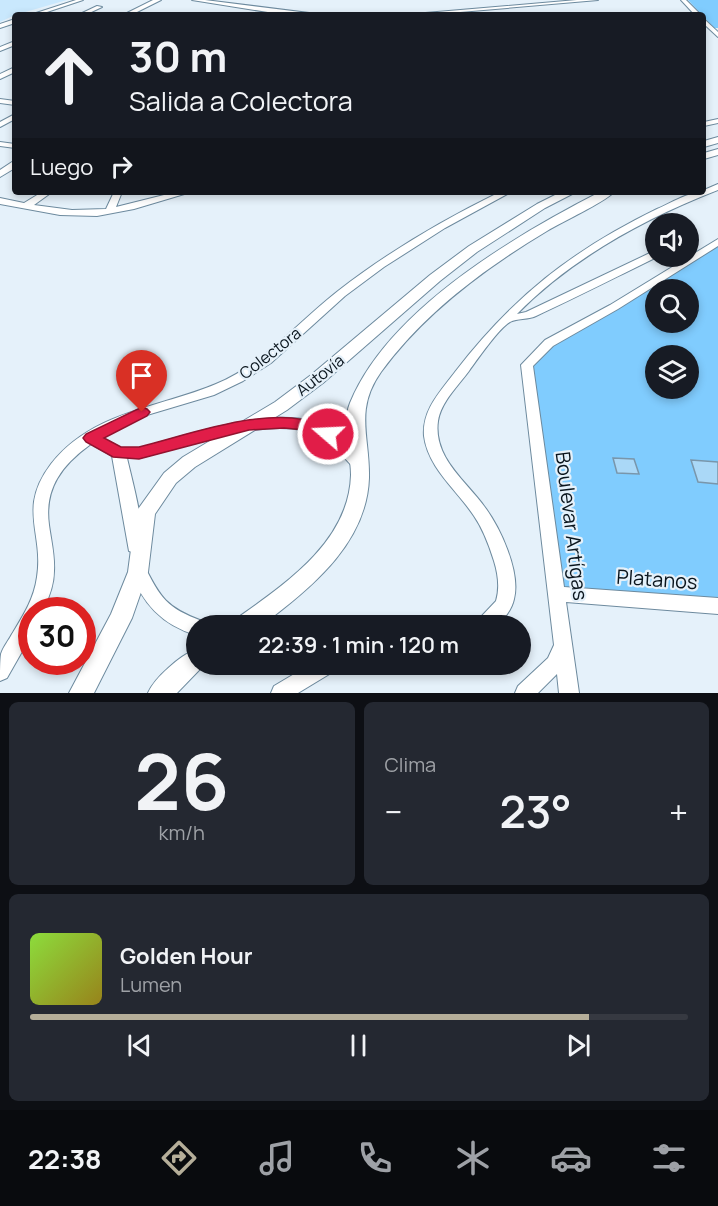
<!DOCTYPE html>
<html lang="es">
<head>
<meta charset="utf-8">
<style>
  body { margin:0; font-family:Manrope,sans-serif; background:#242831; color:#f1f3f6; height:100vh; display:flex; flex-direction:column; font-size:22px; white-space:nowrap }
  * { box-sizing:border-box; margin:0 }
  p { font-size:20px; color:#9ea1a6 }
  .icon { flex:none; width:33px; height:33px; fill:none; stroke:currentColor; stroke-width:2; stroke-linecap:round; stroke-linejoin:round }
  .map { position:relative; height:693px; overflow:hidden }
  .sheet { display:flex; flex-direction:column; gap:9px; padding:9px; background:#0d0f14; flex:1 }
  .sheet>* { flex:none }
  .banner { position:absolute; left:12px; top:12px; width:694px; height:183px; border-radius:6px; box-shadow:0 3px 9px #0003; background:#171b24; color:#f1f3f6; overflow:hidden }
  .fabs { position:absolute; left:645px; top:213px; display:grid; gap:12px }
  .fabs a { display:grid; place-items:center; width:54px; height:54px; border-radius:50%; background:#171b24; box-shadow:0 3px 9px #0003; font-size:30px }
  .speed { position:absolute; left:18px; top:597px; display:flex; gap:12px; font-size:30px; font-weight:700; text-align:center }
  .speed>* { display:grid; place-content:center; width:78px; height:78px; border-radius:50%; background:#171b24; box-shadow:0 3px 9px #0003; line-height:1 }
  .speed .limit { border:9px solid #d22; background:#fff; color:#111 }
  .pin { position:absolute; display:grid; place-items:center; width:51px; height:51px; color:#fff; margin:-62px -26px; border-radius:50% 50% 50% 0; rotate:-45deg; box-shadow:0 0 6px #0007 }
  .pin .icon { rotate:45deg }
  .me { position:absolute; width:66px; margin:-33px; rotate:289deg; stroke-linejoin:round; filter:drop-shadow(0 0 4px #0008) }
  .turn { display:flex; align-items:center; gap:21px; height:126px; padding:0 18px; font-size:27px }
  .turn .icon { width:78px; height:78px; stroke-width:2.5 }
  .turn b { display:block; font-size:42px; line-height:51px }
  .then { display:flex; align-items:center; height:57px; padding:0 18px; background:#0003; gap:12px; font-size:22px }
  .big { font-size:45px; font-weight:600; line-height:1.1 }
  .sheet .card { flex:1; display:flex; flex-direction:column; justify-content:center; gap:9px; min-width:0; padding:0 21px; border-radius:9px; background:#242831 }
  .sheet .dial { align-items:center; gap:0 }
  .dial b { font-size:78px; line-height:1 }
  .song { display:flex; align-items:center; gap:18px }
  .cover { width:72px; height:72px; border-radius:9px; background:linear-gradient(135deg,hsl(90 70% 55%),hsl(50 70% 35%)) }
  .played { height:6px; border-radius:3px; background:linear-gradient(90deg,#b5ae99 85%,#363941 85%) }
  .keys { display:flex; justify-content:space-around; direction:ltr }
  .heat { display:flex; justify-content:space-between; align-items:center; font-size:33px; direction:ltr }
  .sheet .tiles { flex:1; display:grid; gap:9px; grid-template-columns:1fr 1fr }
  .card:last-child { grid-column:span 2 }
  .trip { position:absolute; left:186px; top:615px; width:345px; height:60px; border-radius:30px; background:#171b24; box-shadow:0 3px 9px #0003; font-weight:600; line-height:60px; text-align:center }
  .menu { display:flex; height:96px; justify-content:space-around; align-items:center; background:#090b0e; color:#9ea1a6 }
  .menu .icon { width:42px; height:42px }
  .menu .active { color:#b5ae99 }
  .menu b { font-size:27px; color:#f1f3f6 }
  .map>svg:first-child { display:block }
  .built { fill:#c9e8fd }
  .green { fill:#80ccfe; fill-rule:evenodd }
  .building { fill:#aad8f7; stroke:#7996ab; stroke-width:1.5 }
  .lines { fill:none; stroke-linecap:round; stroke-linejoin:round }
  .minor-casing { stroke:#6d8a9e; stroke-width:2 }
  .tertiary-casing { stroke:#6d8a9e; stroke-width:2 }
  .path { stroke:#79848d; stroke-width:1.5; stroke-dasharray:1 2; stroke-linecap:butt }
  .minor { fill:#fff; fill-rule:evenodd }
  .tertiary { fill:#fff; fill-rule:evenodd }
  .route { fill:#e11d48; stroke:#92132f; stroke-width:1.5 }
  .labels { text-anchor:middle; dominant-baseline:central; stroke-width:4.5; stroke-linejoin:round; paint-order:stroke }
  .street-label { font-size:16px; fill:#0a151d; stroke:#e5f1fa }
  .near-street-label { font-size:20px; fill:#0a151d; stroke:#e5f1fa }
</style>
</head>
<body>
<div class="map">
<svg width="718" height="693" viewBox="0 0 718 693">
  <rect width="100%" height="100%" fill="#e5f1fa"/>
  <path class="built" d="M0,0H67L15,15L0,22Z"/>
  <g class="green">
    <path d="M688,0H718V28H714Z"/>
    <path d="M718,242V606L558,594L531,358ZM656,290H688V322H656ZM656,356H688V388H656Z"/>
  </g>
  <g class="building">
    <path d="M613,458L634,459L639,474L617,473Z"/>
    <path d="M691,460L718,462V484L698,482Z"/>
  </g>
  <g class="lines">
    <defs>
      <g id="minor">
        <path d="M76,0H83L38,15H30Z"/>
        <path d="M192,0H205L325,15L280,14Z"/>
        <path d="M577,0H598L425,15H402Z"/>
        <path d="M681,0H686L701,15H695Z"/>
        <path d="M97,6L102,7L85,15H78Z"/>
        <path d="M15,19V23L0,28V24Z"/>
        <path d="M704,19L718,32V37L704,24Z"/>
        <path d="M15,41V45L0,51V47Z"/>
        <path d="M0,99L15,101V105L0,103Z"/>
        <path d="M15,114V119L0,127V122Z"/>
        <path d="M718,119V123L704,126V122Z"/>
        <path d="M0,142L15,144V148L0,146Z"/>
        <path d="M12,162H15V168L0,177V170Z"/>
        <path d="M718,184V190C644,219 573,257 517,314L526,312L652,252L656,251V256H659C618,276 577,297 536,316C528,320 517,318 510,322C500,327 476,361 469,371C458,386 441,402 438,421C433,457 465,480 484,506C500,527 521,572 514,599C512,609 505,618 497,626H475L478,620L496,601C500,588 498,574 494,561C489,545 483,529 474,516C457,490 428,468 424,436C422,410 440,392 455,372C513,297 571,251 657,209C671,203 688,192 704,192V190Z"/>
        <path d="M42,192H52L34,205L72,210L106,209L114,192H122L116,207L176,192H191L134,209L97,216L60,215L0,204V198L24,203Z"/>
        <path d="M500,192H511L445,228L384,267L345,296L271,363L243,381L214,395L147,415L101,437L121,448H139C189,435 289,398 334,431C345,439 354,451 364,460L366,464L364,468L359,469L354,468C344,458 333,443 320,436C275,413 187,446 139,458H127C131,476 148,537 141,551L135,553L129,551L112,456L91,444C62,465 44,488 49,525C51,540 55,555 54,571C54,584 49,598 43,610H32V634L7,678L0,681C0,673 0,661 1,654C3,647 9,640 12,634C23,616 34,599 37,577C44,532 17,509 51,464C93,411 159,408 216,384C264,364 297,323 338,291C388,252 443,220 500,192Z"/>
        <path d="M718,239V246L618,309L553,346L533,366L564,587L718,598V614L566,602L579,693H559L557,674L538,693H515L518,686L548,658L554,645L521,365L545,340L610,305Z"/>
        <path d="M138,563L144,565C160,598 167,608 202,621L204,626H196V635C162,625 142,603 130,570L132,565Z"/>
        <path d="M311,664H338L336,670L298,693H271L274,686Z"/>
      </g>
      <g id="tertiary">
        <path d="M153,0H161L131,15H123Z"/>
        <path d="M15,67V72L0,79V74Z"/>
        <path d="M718,137V143L704,147V141Z"/>
        <path d="M718,149V155L704,159V153Z"/>
        <path d="M561,192H576L545,208L477,252L440,281L323,383L287,410L195,467L176,483L155,514L148,572L132,618L94,693H69L111,614L128,572L136,512L164,473L183,457L275,402L311,375L430,275L469,246L537,204Z"/>
        <path d="M600,192H614C602,204 563,221 547,231C485,268 424,313 381,372C354,410 370,437 369,478C367,540 316,584 270,619L262,626H233L236,619C285,584 349,542 351,475C351,452 341,425 350,403C388,310 514,236 600,192Z"/>
        <path d="M196,649V664H205L177,693H148C155,677 180,656 196,649Z"/>
      </g>
    </defs>
    <use href="#minor" class="minor-casing"/>
    <use href="#tertiary" class="tertiary-casing"/>
    <path class="path" d="M329,14L344,15"/>
    <use href="#minor" class="minor"/>
    <use href="#tertiary" class="tertiary"/>
  </g>
  <path class="route" d="M142,407L147,409L150,412L147,416L104,438L121,447H139C189,435 272,403 321,425C327,427 332,428 336,434L334,438L328,440L305,430L284,428L249,430L139,459L113,457L86,442L83,438L86,434Z"/>
  <g class="labels">
    <g class="street-label">
      <text transform="translate(270 353) rotate(-38)">Colectora</text>
      <text transform="translate(320 375) rotate(-38)">Autovía</text>
    </g>
    <g class="near-street-label">
      <text transform="translate(572 526) rotate(83)">Boulevar Artígas</text>
      <text transform="translate(657 579) rotate(4)">Platanos</text>
    </g>
  </g>
</svg>
<div class="fabs">
<a><svg class="icon" aria-label="sound" viewBox="0 0 24 24"><path d="M4 9h4l5-4v14l-5-4H4zM17 9q2 3 0 6"/></svg></a>
<a><svg class="icon" aria-label="search" viewBox="0 0 24 24"><circle cx="10" cy="10" r="6"/><path d="M15 15l6 6"/></svg></a>
<a><svg class="icon" aria-label="layers" viewBox="0 0 24 24"><path d="M12 4l9 5-9 5-9-5zM3 14l9 5 9-5"/></svg></a>
</div>
<div class="speed"><div class="limit">30</div></div>
<div class="pin" style="left:142px;top:412px;background:#d93025"><svg class="icon" aria-label="arrive" viewBox="0 0 24 24"><path d="M6 21V4h12l-3 4 3 4H6"/></svg></div>
<svg class="me" style="left:328px;top:434px" viewBox="-20 -20 40 40"><circle r="17" fill="#e11d48" stroke="#fff" stroke-width="3"/><path d="M0-11L8 9 0 5-8 9z" fill="#fff"/></svg>
<div class="trip">22:39 · 1 min · 120 m</div>
<div class="banner">
<div class="turn"><svg class="icon" aria-label="ahead" viewBox="0 0 24 24"><path d="M12 20V5M6 11l6-6 6 6"/></svg><div><b>30 m</b>Salida a Colectora</div></div>
<div class="then">Luego<svg class="icon" aria-label="right" viewBox="0 0 24 24"><path d="M7 20v-9h11M14 6l5 5-5 5"/></svg></div>
</div>
</div>
<section class="sheet">
<div class="tiles">
<div class="card dial"><b>26</b><p>km/h</p></div>
<div class="card"><p>Clima</p>
<div class="heat"><a>−</a><b class="big">23°</b><a>+</a></div>
</div>
<div class="card">
<div class="song"><i class="cover"></i><div><b>Golden Hour</b><p>Lumen</p></div></div>
<div class="played"></div>
<div class="keys"><svg class="icon" aria-label="previous" viewBox="0 0 24 24"><path d="M18 5L8 12l10 7zM5 5v14"/></svg><svg class="icon" aria-label="pause" viewBox="0 0 24 24"><path d="M8 5v14M16 5v14"/></svg><svg class="icon" aria-label="next" viewBox="0 0 24 24"><path d="M6 5l10 7-10 7zM19 5v14"/></svg></div>
</div>
</div>
</section>
<nav class="menu">
<b>22:38</b>
<svg class="icon active" aria-label="directions" viewBox="0 0 24 24"><path d="M12 3l9 9-9 9-9-9zM9 14v-3h6M13 9l2 2-2 2"/></svg>
<svg class="icon" aria-label="music" viewBox="0 0 24 24"><path d="M9 18V5l10-2v13"/><circle cx="6" cy="18" r="3"/><circle cx="16" cy="16" r="3"/></svg>
<svg class="icon" aria-label="phone" viewBox="0 0 24 24"><path d="M5 4h4l2 5-3 2q2 4 5 5l2-3 5 2v4C11 20 4 13 5 4z"/></svg>
<svg class="icon" aria-label="climate" viewBox="0 0 24 24"><path d="M12 3v18M4 7l16 10M4 17L20 7"/></svg>
<svg class="icon" aria-label="car" viewBox="0 0 24 24"><path d="M5 17H2v-5l4-1 3-4h7l3 4 3 1v5h-3M9 17h6M6 11h13"/><circle cx="7" cy="17" r="2"/><circle cx="17" cy="17" r="2"/></svg>
<svg class="icon" aria-label="filters" viewBox="0 0 24 24"><path d="M4 7h16M4 17h16"/><circle cx="9" cy="7" r="2"/><circle cx="15" cy="17" r="2"/></svg>
</nav>
</body>
</html>
